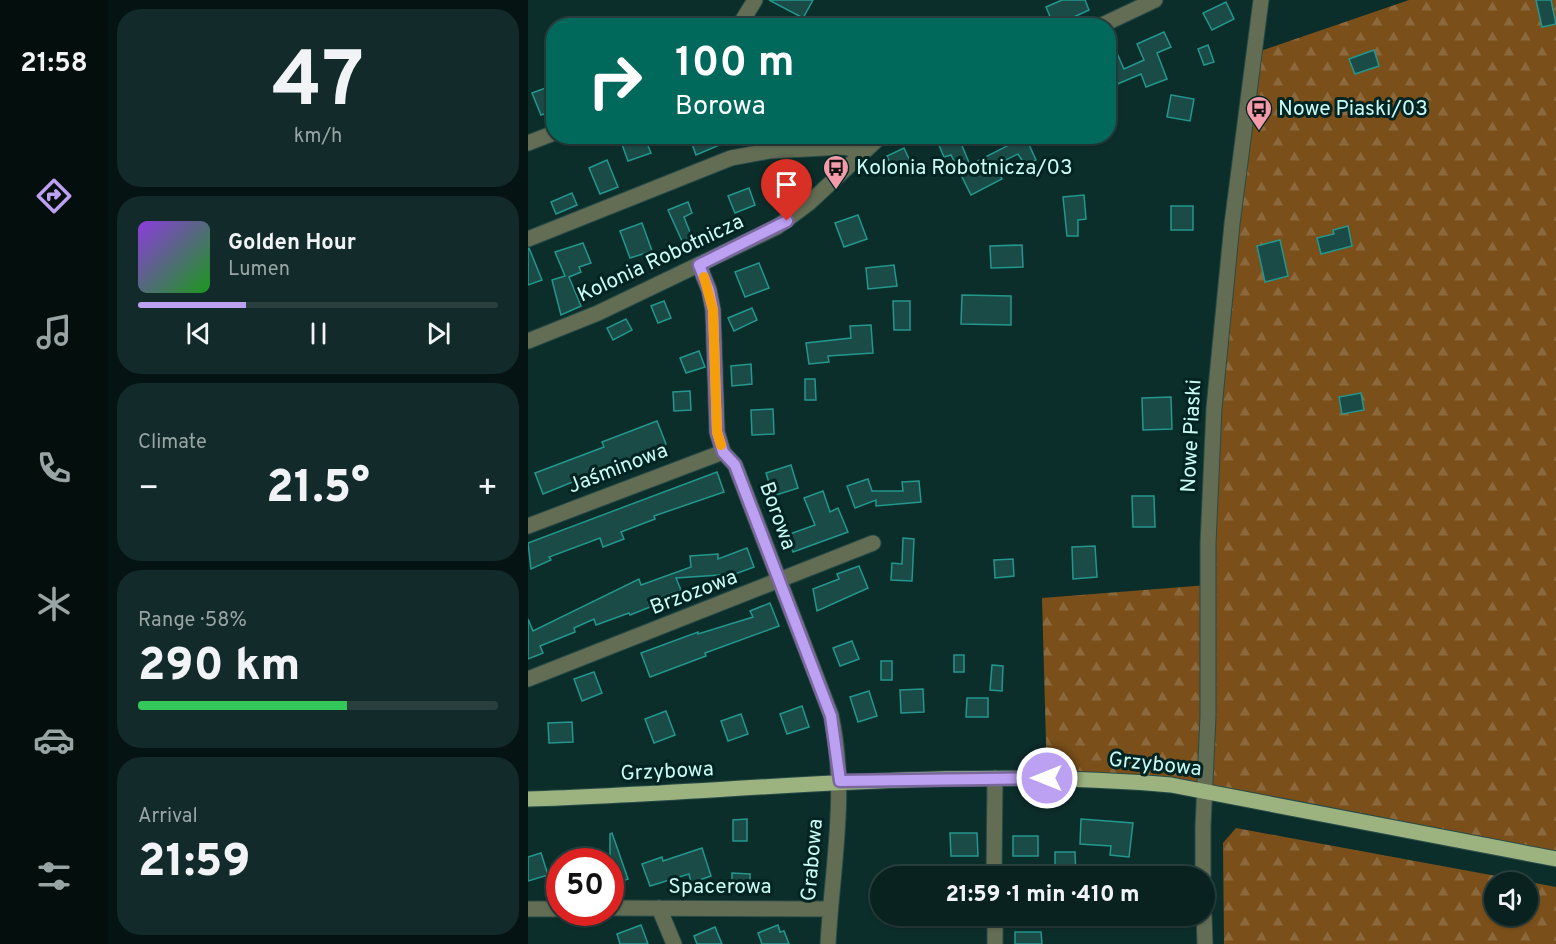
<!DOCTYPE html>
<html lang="en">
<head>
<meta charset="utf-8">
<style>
  body { margin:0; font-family:Overpass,sans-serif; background:#122a29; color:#f1f3f6; height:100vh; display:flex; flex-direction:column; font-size:22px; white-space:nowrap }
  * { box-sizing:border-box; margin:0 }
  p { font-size:20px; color:#99a4a5 }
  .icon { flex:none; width:33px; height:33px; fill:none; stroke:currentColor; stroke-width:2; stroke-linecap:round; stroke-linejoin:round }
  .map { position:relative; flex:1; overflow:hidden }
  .sheet { display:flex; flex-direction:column; gap:9px; padding:9px; background:#051312; width:420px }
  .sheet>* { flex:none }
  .guide { position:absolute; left:18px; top:18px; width:570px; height:126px; border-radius:24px; box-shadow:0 2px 4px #0004,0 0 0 2px #293f3e; background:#00695c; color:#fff; overflow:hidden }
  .controls { position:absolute; left:956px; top:872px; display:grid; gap:12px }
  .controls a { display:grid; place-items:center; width:54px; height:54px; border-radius:50%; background:#092220; box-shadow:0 2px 4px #0004,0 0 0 2px #293f3e; font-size:30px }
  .speed { position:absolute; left:18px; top:848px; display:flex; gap:12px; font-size:30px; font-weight:700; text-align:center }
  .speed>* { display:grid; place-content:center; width:78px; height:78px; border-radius:50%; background:#092220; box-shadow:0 2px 4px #0004,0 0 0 2px #293f3e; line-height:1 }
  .speed .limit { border:9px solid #d22; background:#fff; color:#111 }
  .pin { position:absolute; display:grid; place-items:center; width:51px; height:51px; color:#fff; margin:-62px -26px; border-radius:50% 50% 50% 0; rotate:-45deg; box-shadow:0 0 6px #0007 }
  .pin .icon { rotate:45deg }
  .me { position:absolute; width:66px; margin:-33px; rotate:270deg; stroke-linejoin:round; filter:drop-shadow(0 0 4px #0008) }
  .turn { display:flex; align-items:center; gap:21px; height:126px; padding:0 30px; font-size:27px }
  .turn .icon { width:78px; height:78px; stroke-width:2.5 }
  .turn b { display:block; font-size:42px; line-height:51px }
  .big { font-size:45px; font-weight:800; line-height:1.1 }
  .sheet .card { flex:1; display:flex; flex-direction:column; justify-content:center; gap:9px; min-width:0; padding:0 21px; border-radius:24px; background:#122a29 }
  .sheet .dial { align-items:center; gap:0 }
  .dial b { font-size:78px; line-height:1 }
  .song { display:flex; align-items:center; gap:18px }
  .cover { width:72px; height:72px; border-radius:9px; background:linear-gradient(135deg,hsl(270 70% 55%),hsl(120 70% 35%)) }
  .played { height:6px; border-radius:3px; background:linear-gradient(90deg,#bca0f2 30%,#293f3e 30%) }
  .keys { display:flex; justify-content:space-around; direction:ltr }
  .heat { display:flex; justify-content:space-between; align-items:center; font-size:33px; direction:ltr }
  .charge { height:9px; border-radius:4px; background:linear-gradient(90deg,#34c759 58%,#293f3e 0) }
  .trip { position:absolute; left:342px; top:866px; width:345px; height:60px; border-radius:30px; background:#092220; box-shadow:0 2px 4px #0004,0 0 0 2px #293f3e; font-weight:800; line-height:60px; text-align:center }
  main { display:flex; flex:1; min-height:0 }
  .tab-bar { display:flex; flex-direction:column; width:108px; justify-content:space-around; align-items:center; background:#040e0d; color:#99a4a5 }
  .tab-bar .icon { width:42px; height:42px }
  .tab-bar .on { color:#bca0f2 }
  .tab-bar b { font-size:27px; color:#f1f3f6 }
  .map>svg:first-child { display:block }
  .forest { fill:url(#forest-firs); fill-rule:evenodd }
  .building { fill:#1a4b47; stroke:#23978e; stroke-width:1.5 }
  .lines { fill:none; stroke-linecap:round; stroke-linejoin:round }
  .minor-casing { stroke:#274b47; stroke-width:17 }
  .major-casing { stroke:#274b47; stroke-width:17 }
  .minor { stroke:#626d54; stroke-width:15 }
  .major { stroke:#9cb27f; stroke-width:15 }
  .route-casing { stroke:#7a689d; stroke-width:15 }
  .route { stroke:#bca0f2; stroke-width:10 }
  .slow { stroke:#f59e0b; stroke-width:10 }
  .labels { text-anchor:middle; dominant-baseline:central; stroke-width:6; stroke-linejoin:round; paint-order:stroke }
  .poi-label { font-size:21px; fill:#cafbf4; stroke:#022422; text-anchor:start }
  .street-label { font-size:21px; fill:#cafbf4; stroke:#022422 }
</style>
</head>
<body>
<main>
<nav class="tab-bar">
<b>21:58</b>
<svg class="icon on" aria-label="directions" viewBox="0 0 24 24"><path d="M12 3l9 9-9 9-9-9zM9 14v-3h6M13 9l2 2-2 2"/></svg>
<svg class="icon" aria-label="music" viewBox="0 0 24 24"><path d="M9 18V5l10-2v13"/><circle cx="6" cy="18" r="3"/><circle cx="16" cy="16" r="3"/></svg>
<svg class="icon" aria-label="phone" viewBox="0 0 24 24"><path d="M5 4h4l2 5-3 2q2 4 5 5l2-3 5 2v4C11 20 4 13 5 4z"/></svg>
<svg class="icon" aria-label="climate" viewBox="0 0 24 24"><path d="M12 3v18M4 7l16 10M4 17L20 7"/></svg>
<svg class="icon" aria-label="car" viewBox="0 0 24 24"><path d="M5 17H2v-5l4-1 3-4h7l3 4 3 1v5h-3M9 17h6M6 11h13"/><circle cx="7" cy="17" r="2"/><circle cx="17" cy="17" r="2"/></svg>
<svg class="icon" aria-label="filters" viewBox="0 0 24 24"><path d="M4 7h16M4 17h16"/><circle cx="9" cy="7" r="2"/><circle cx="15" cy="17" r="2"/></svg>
</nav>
<section class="sheet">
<div class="card dial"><b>47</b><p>km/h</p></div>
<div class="card">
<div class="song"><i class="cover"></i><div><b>Golden Hour</b><p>Lumen</p></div></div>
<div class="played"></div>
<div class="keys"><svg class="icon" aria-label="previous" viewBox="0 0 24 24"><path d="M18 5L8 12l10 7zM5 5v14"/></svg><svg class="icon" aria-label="pause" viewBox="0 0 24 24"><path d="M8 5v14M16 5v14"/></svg><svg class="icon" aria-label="next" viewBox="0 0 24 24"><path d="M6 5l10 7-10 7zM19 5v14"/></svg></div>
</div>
<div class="card"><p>Climate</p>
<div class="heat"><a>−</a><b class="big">21.5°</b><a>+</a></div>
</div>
<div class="card"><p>Range · 58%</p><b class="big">290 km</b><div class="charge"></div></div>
<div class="card"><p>Arrival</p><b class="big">21:59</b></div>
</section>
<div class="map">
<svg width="1028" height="944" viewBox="0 0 1028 944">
  <defs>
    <pattern id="forest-firs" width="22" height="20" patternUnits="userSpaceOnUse" patternTransform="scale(1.5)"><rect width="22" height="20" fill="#7a4f1a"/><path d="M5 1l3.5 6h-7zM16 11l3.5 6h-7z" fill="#8c693c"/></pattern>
  </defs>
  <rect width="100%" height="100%" fill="#0c2e2b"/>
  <g class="forest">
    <path d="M881,0H1028V859L643,785L519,778L514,598L680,585V544L724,54Z"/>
    <path d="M708,828L1028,887V944H696L695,843ZM966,882H999V915H966Z"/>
  </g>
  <g class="building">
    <path d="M241,0H285L275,18Z"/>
    <path d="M534,0H557L561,10L526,26L518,7Z"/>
    <path d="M1008,0H1023L1028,24L1014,27Z"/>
    <path d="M698,2L706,19L684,30L675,13Z"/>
    <path d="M636,32L643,47L629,53L639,79L618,87L613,74L580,88V33L596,69L616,60L609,44Z"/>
    <path d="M680,45L686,62L676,65L670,49Z"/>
    <path d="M846,50L851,66L827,74L821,59Z"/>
    <path d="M23,86L26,111L13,115L4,93Z"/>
    <path d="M643,95L666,99L662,121L639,117Z"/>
    <path d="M91,136H116L123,153L100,161Z"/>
    <path d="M161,136H208V138L168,155Z"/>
    <path d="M407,136H430L442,165L485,143L482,136H497L508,160L497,165L490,154L467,165L474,179L443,195L423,155L416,157Z"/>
    <path d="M376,148L383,163L366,171L359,156Z"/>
    <path d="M79,160L90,187L72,194L61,168Z"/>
    <path d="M221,188L227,205L207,213L200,196Z"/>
    <path d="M44,193L49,205L28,214L23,202Z"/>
    <path d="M556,195L558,219L550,220V236H539L535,197Z"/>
    <path d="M160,202L164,213L156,217L164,237L154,241L140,210Z"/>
    <rect x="643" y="206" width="22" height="24"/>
    <path d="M330,215L339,239L316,247L307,223Z"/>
    <path d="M114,223L124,251L102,258L92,231Z"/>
    <path d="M820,226L824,246L793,254L789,238L806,234L805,230Z"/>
    <path d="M752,240L760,276L737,282L729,246Z"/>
    <path d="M55,243L63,263L51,267L53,272L41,277L53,306L33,315L24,280L37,276L27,252Z"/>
    <path d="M494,245L495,267L463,268L462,246Z"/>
    <path d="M1,248L14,280L0,285V249Z"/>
    <path d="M231,263L241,288L217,297L207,272Z"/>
    <path d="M366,265L369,286L340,289L338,268Z"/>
    <path d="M434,295L483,296V325L433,324Z"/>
    <path d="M136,301L143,318L130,323L123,306Z"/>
    <path d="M365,301H382V330H366Z"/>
    <path d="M224,308L229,320L206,331L200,318Z"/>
    <path d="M98,319L104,330L85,340L79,328Z"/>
    <path d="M343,325L345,353L300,356L301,362L281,364L278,343L323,338L322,326Z"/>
    <path d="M171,351L177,367L158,373L152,358Z"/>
    <path d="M223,364L224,384L204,386L203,366Z"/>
    <path d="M277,379H287L288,400H277Z"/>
    <path d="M162,391L163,410L146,411L145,392Z"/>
    <path d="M833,393L836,410L814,414L811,397Z"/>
    <path d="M643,397L644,429L615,430L614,398Z"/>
    <path d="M245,409L246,434L224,435L223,410Z"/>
    <path d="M129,421L138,444L15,494L7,473L76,447L74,442Z"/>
    <path d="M263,465L270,488L245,496L238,473Z"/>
    <path d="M189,472L196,492L126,516L127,519L93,532L96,539L75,547L72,538L21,557L23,560L3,569L0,543Z"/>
    <path d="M340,479L344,491H375L374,482L391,481L393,502L348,506V500L327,508L319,486Z"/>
    <path d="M295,491L302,512L310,508L320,532L265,552L259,535L287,525L276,498Z"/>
    <path d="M604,496H626L627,527H605Z"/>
    <path d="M375,538L386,539L384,581L363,580L364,563L374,564Z"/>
    <path d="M567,546L569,577L545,579L544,547Z"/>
    <path d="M219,548L226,567L207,574L148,578L153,590L120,602L122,607L102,615L101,613L68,625L66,619L46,628L47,632L12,646L15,653L0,659V619L5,631L111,579L113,585L163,567L162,556L190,554V559Z"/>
    <path d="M485,559L486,576L467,578L466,560Z"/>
    <path d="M331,566L340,588L289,611L285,589L311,579L309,574Z"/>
    <path d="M242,603L251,626L177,653L178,656L122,677L113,653L170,632V634L225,617L222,611Z"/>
    <path d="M324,641L331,659L312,666L305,648Z"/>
    <rect x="426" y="655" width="10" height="17"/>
    <rect x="353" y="661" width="11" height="19"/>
    <path d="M464,665L475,666L474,691L462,690Z"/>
    <path d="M66,672L74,693L54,701L46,679Z"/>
    <path d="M395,689L396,712L373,713L372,690Z"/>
    <path d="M341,691L349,716L330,722L322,697Z"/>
    <path d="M439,698H460V717H438Z"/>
    <path d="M274,706L281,727L259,734L252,714Z"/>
    <path d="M138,711L147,735L126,743L117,719Z"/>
    <path d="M213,714L220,734L200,741L193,721Z"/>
    <path d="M44,722L45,742L21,743L20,723Z"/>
    <path d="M219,819V841H205V820Z"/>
    <path d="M553,819L605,823L601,857L582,855L583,846L552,844Z"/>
    <path d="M84,833L100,879L82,885V834Z"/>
    <path d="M422,833H449L450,856H423Z"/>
    <rect x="485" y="836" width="25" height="20"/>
    <path d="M174,848L183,876L163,883L161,874L122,886L114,864L134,857L135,861Z"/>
    <path d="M527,852H547L548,876H527Z"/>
    <path d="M13,853L20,875L0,881V857Z"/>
    <path d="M204,873L222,874V889H204Z"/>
    <path d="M113,925L120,944H92L89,934Z"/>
    <path d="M250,925L252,932L256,931L261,944H234L230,933Z"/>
    <path d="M187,927L194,944H169L166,936Z"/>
    <path d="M487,932H513L514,944H487Z"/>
  </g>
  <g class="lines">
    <defs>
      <g id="minor">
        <path d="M211,26L227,0"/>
        <path d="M572,26L627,0"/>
        <path d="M0,143L26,133"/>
        <path d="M0,239L203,158L241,151L315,147L324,149L331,155"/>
        <path d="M171,265L181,290L185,310L189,432L195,452L207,465L303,715C320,791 304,868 300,944"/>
        <path d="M0,341L70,313L249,227L281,203L353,136"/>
        <path d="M0,526L195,452"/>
        <path d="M0,679L345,543"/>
        <path d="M466,876L467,778"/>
        <path d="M675,876V827L680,716V544L686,408L704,224L733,0"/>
        <path d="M82,908L301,909"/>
        <path d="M131,908L146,944"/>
        <path d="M0,909H32"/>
        <path d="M467,915V944"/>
        <path d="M676,915L677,944"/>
      </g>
      <path id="major" d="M0,799C215,792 429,766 643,785L1028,859"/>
    </defs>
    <use href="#minor" class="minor-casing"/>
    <use href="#major" class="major-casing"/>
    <use href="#minor" class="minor"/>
    <use href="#major" class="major"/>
  </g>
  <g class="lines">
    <defs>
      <path id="route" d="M259,221L171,265L181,290L185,310L189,432L195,452L207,465L303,716L312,781L519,778"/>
    </defs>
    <use href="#route" class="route-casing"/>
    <use href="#route" class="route"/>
    <path class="slow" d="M176,277L185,310L189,432L193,445"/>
  </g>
  <defs>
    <symbol id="bus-pin" viewBox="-11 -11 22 30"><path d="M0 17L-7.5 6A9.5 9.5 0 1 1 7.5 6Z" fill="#f39aab" stroke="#022422"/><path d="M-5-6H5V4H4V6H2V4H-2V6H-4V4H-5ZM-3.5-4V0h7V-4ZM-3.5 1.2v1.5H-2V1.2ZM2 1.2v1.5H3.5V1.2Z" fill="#111"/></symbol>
  </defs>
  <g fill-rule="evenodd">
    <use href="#bus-pin" x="716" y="94" width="30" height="40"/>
    <use href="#bus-pin" x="293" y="153" width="30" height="40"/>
  </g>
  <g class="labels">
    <g class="poi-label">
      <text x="750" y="109">Nowe Piaski/03</text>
      <text x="328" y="168">Kolonia Robotnicza/03</text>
    </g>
    <g class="street-label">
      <text transform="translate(133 259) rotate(-25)">Kolonia Robotnicza</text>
      <text transform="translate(664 436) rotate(-87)">Nowe Piaski</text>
      <text transform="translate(90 469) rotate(-21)">Jaśminowa</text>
      <text transform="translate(249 516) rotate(70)">Borowa</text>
      <text transform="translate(166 593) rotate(-21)">Brzozowa</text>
      <text transform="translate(627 765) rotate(6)">Grzybowa</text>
      <text transform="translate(139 772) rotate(-3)">Grzybowa</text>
      <text transform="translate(285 860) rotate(-85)">Grabowa</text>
      <text x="192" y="887">Spacerowa</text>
    </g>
  </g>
</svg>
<div class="controls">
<a><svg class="icon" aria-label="sound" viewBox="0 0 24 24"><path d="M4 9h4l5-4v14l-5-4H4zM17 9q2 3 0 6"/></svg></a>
</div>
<div class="speed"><div class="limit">50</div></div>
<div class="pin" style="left:259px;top:221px;background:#d93025"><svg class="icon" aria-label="arrive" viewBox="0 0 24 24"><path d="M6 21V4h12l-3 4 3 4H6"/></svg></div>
<svg class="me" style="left:519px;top:778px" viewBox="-20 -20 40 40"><circle r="17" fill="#bca0f2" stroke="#fff" stroke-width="3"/><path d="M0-11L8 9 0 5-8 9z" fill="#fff"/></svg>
<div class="trip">21:59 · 1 min · 410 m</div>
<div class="guide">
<div class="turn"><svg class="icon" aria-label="right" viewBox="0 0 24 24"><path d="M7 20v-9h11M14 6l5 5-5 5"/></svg><div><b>100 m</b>Borowa</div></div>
</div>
</div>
</main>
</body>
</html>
